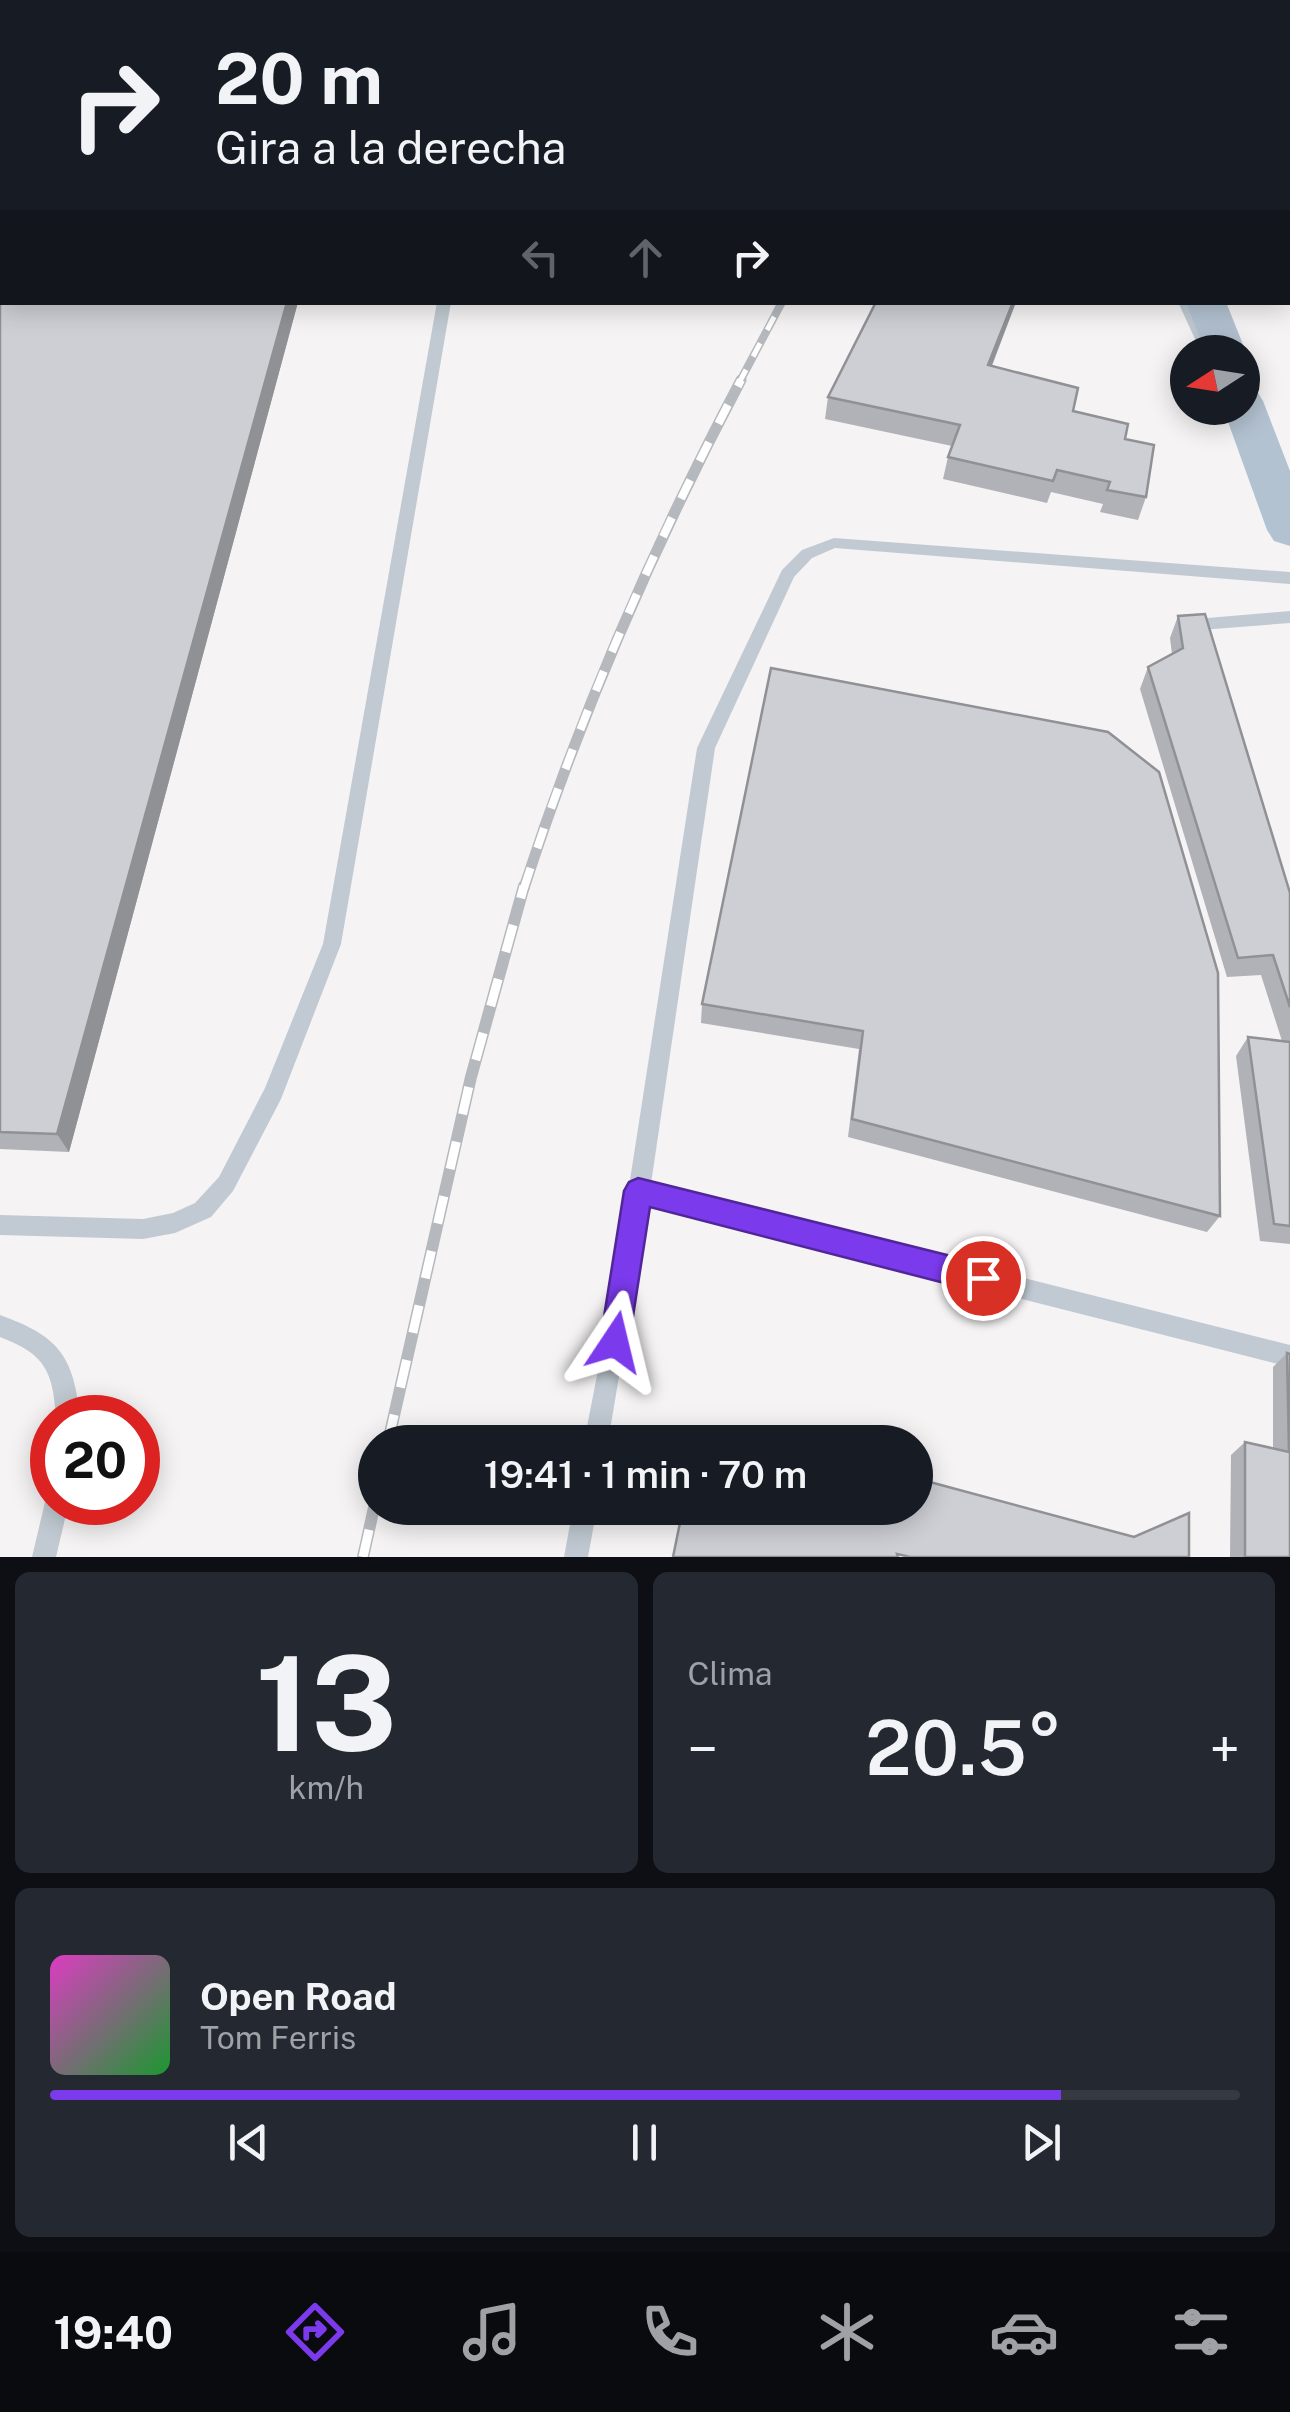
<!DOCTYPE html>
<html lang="es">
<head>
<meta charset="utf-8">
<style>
  body { margin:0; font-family:"Public Sans",sans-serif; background:#242831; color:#f1f3f6; height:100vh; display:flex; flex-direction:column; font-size:38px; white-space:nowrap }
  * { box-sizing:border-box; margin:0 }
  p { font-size:32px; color:#9ea1a6 }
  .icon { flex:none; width:55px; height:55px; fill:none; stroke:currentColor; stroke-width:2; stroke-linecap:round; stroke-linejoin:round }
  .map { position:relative; height:1557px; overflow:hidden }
  .sheet { display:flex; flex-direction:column; gap:15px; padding:15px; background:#0d0f14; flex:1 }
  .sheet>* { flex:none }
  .hud { position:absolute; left:0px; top:0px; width:1290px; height:305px; box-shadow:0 5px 25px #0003; background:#171b24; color:#f1f3f6; overflow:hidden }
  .needle { width:65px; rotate:258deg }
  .tools { position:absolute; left:1170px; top:335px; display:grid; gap:20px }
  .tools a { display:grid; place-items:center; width:90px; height:90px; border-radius:50%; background:#171b24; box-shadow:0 5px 25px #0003; font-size:50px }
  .speed { position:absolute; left:30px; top:1395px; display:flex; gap:20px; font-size:50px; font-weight:700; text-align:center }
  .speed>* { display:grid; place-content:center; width:130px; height:130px; border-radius:50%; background:#171b24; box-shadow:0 5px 25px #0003; line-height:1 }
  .speed .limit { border:15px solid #d22; background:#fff; color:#111 }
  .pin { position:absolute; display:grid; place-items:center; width:85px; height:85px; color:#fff; margin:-42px; border:5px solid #fff; border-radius:50%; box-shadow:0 2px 10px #0007 }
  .me { position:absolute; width:110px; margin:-55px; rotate:10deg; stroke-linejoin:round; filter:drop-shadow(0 0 8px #0008) }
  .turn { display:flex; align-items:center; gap:35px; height:210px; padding:0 50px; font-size:45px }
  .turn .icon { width:130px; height:130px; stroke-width:2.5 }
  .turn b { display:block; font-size:70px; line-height:85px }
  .lanes { display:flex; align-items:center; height:95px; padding:0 50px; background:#0003; justify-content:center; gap:50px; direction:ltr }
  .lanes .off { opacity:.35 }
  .big { font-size:75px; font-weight:600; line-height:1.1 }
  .sheet .tile { flex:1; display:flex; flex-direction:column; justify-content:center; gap:15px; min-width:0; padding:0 35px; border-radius:15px; background:#242831 }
  .sheet .dial { align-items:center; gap:0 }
  .dial b { font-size:130px; line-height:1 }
  .song { display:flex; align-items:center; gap:30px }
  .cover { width:120px; height:120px; border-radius:15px; background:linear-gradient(135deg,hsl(310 70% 55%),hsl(130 70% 35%)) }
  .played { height:10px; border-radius:5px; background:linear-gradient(90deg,#7c3aed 85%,#363941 85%) }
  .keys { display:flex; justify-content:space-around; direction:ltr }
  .heat { display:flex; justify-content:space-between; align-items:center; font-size:55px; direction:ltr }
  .sheet .tiles { flex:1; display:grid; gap:15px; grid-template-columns:1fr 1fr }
  .tile:last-child { grid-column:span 2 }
  .trip { position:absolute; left:358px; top:1425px; width:575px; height:100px; border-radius:50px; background:#171b24; box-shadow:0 5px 25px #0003; font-weight:600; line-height:100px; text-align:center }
  .dock { display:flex; height:160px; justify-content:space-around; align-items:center; background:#090b0e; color:#9ea1a6 }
  .dock .icon { width:70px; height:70px }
  .dock .current { color:#7c3aed }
  .dock b { font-size:45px; color:#f1f3f6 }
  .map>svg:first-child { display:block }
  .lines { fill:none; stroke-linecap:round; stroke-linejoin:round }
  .service { fill:#c1cad2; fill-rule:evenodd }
  .primary { fill:#b3c2d1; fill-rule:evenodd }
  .rail-far2-casing { stroke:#b5b8bd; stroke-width:8 }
  .rail-far1-casing { stroke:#b5b8bd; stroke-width:11 }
  .rail-casing { stroke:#b5b8bd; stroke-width:12 }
  .rail-far2 { stroke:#fff; stroke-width:5; stroke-dasharray:15; stroke-linecap:butt }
  .rail-far1 { stroke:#fff; stroke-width:8; stroke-dasharray:21; stroke-linecap:butt }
  .rail { stroke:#fff; stroke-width:9; stroke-dasharray:28; stroke-linecap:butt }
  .wall { fill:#b0b2b7 }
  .shaded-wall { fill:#909195 }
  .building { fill:#cdcfd5; stroke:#909195; stroke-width:2.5 }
  .route { fill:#7c3aed; stroke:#51269a; stroke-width:2.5 }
</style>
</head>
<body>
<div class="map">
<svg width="1290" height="1557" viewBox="0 0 1290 1557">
  <rect width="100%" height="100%" fill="#f5f3f3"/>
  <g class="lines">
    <g class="service">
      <rect x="753" y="0" width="10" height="2"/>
      <rect x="1096" y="0" width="10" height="2"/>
      <rect x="0" y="172" width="2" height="8"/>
      <path d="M437,302H451L341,944L281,1099L233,1191L211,1217L175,1233L143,1239L0,1235V1215L143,1219L173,1213L195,1203L219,1177L265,1088L323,944Z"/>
      <path d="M1178,302H1191L1215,352H1201Z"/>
      <path d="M834,538L1290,572V584L835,548L812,558L794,577L715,748L651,1184L1290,1345V1367L648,1204L608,1442H584L610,1309L697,748L782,570L802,550Z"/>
      <path d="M1290,611V623L1201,630L1197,639L1191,641L1183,635L1190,621L1196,619Z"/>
      <path d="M0,1315C58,1336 74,1355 80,1418H56C53,1371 45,1354 0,1337Z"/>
      <path d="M52,1492V1502H69L56,1557H32L45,1502L49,1494Z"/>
      <path d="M573,1508H597L588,1557H564Z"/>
    </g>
    <g class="primary">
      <path d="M1103,0H1135V2H1104Z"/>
      <path d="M1186,302H1226L1246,352L1242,356V352H1205Z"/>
      <path d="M1242,388L1257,391L1263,401L1290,471V546L1274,541L1267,530L1223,408H1242Z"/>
    </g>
    <defs>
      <path id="rail-far2" d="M739,383L782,302"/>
      <path id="rail-far1" d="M524,888C581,712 654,545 741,380"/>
      <g id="rail">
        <path d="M388,1442L471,1077L524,886"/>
        <path d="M363,1557L375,1503"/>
      </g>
    </defs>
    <use href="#rail-far2" class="rail-far2-casing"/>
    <use href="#rail-far1" class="rail-far1-casing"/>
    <use href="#rail" class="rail-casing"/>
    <use href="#rail-far2" class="rail-far2"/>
    <use href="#rail-far1" class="rail-far1"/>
    <use href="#rail" class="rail"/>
  </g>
  <g class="wall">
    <path d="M1283,0H1290V128H1288V2H1283Z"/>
    <path d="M0,182L2,302H298L69,1152L0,1149Z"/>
    <path d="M876,302H1016L992,366L1125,439L1146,497L1138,520L1100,512L1103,504L1051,492L1047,503L943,479L948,457L952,446L825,419L828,397Z"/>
    <path d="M1178,616L1290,893V1244L1260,1241L1236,1056L1248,1037L1282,1041L1261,975L1227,977L1140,689L1148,667L1172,654L1170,638Z"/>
    <path d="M771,668L1220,1216L1207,1232L848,1137L859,1049L701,1023L702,1004Z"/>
    <path d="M1287,1353L1290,1557H1230L1231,1455L1245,1442L1273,1449V1367Z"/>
  </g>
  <g class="shaded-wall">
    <path d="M287,302H298L69,1152L57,1134Z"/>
    <path d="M1013,302H1016L983,388L988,365Z"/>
  </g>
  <g class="building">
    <rect x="239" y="0" width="377" height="2"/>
    <path d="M1289,0H1290V105H1288Z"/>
    <path d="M0,182L2,183V302H287L57,1134L0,1132Z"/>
    <path d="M876,302H1013L988,365L1078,388L1073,411L1128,424L1125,439L1154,445L1146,497L1107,490L1110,482L1057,470L1053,481L948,457L960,425L828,397Z"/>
    <path d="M1205,614L1290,893V1007L1273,955L1238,958L1148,667L1183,648L1178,616Z"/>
    <path d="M771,668L1108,732L1159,772L1218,973L1220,1216L852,1119L863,1031L702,1004Z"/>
    <path d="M1248,1037L1290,1042V1226L1274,1224Z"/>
    <path d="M1287,1353L1290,1354V1557H1245V1442L1289,1452Z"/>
    <path d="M698,1434L755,1442H697Z"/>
    <path d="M915,1478L1134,1537L1189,1513V1557H910L897,1554L898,1557H673L683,1508H915Z"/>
  </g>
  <path class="route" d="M638,1178L983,1264L993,1268L998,1278L993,1289L983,1293L650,1207L629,1342L625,1353L615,1357L604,1353L600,1342L624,1191L629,1182Z"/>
</svg>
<div class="tools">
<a><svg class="needle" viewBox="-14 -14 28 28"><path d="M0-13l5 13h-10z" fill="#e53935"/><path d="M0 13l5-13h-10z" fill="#9ea1a6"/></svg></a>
</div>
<div class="speed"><div class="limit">20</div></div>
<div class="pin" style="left:983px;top:1278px;background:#d93025"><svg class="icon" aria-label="arrive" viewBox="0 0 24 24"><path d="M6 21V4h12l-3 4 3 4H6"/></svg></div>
<svg class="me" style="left:615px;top:1342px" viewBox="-20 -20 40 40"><path d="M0-17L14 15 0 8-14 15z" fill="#7c3aed" stroke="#fff" stroke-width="4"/></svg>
<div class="trip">19:41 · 1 min · 70 m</div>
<div class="hud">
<div class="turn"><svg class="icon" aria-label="right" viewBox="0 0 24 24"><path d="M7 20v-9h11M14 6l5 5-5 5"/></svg><div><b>20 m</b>Gira a la derecha</div></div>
<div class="lanes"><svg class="icon off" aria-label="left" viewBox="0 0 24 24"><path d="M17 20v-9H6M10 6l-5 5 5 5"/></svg><svg class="icon off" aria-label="ahead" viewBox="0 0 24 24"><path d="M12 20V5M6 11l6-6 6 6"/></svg><svg class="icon" aria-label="right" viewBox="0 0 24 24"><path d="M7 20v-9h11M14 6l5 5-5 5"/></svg></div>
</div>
</div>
<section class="sheet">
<div class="tiles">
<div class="tile dial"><b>13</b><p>km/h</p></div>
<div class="tile"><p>Clima</p>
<div class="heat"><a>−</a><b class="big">20.5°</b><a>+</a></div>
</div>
<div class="tile">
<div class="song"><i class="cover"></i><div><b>Open Road</b><p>Tom Ferris</p></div></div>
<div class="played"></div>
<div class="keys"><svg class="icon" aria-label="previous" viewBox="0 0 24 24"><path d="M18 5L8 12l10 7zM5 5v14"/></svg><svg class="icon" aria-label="pause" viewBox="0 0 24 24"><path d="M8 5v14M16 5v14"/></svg><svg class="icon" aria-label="next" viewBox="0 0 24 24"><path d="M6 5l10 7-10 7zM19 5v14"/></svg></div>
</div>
</div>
</section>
<nav class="dock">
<b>19:40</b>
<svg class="icon current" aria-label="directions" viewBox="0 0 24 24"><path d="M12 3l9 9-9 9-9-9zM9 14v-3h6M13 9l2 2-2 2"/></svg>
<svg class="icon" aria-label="music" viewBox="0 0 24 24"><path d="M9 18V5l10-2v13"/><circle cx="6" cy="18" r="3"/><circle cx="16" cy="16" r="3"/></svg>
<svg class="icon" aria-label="phone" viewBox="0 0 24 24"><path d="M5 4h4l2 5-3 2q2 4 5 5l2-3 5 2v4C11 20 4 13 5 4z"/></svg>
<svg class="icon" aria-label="climate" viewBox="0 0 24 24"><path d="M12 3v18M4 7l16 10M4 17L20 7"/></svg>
<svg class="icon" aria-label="car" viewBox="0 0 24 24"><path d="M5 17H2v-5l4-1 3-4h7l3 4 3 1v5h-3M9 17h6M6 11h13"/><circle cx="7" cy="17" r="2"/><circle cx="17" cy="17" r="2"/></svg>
<svg class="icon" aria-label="filters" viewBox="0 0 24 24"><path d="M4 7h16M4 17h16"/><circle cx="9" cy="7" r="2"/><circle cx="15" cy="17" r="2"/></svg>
</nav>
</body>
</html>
